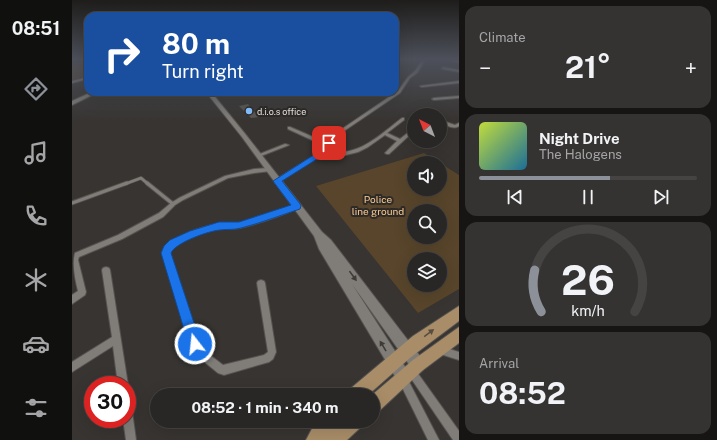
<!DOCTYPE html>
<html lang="en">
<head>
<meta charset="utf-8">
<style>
  body { margin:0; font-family:"Public Sans",sans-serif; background:#353332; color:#f1f3f6; height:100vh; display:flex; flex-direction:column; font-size:15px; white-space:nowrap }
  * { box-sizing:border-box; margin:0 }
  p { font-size:13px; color:#a5a5a7 }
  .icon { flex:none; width:22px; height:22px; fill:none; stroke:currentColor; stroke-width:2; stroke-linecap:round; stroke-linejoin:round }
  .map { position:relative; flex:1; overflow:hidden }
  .drawer { display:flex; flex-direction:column; gap:6px; padding:6px; background:#171514; width:258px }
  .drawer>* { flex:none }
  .hud { position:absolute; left:12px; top:12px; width:315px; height:84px; border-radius:12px; box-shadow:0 4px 16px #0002,0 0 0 1px #454442; background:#1a4fa0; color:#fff; overflow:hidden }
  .needle { width:26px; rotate:318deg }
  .tools { position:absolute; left:335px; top:108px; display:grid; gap:8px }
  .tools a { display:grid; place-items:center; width:40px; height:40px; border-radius:50%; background:#292725; box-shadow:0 4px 16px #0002,0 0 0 1px #454442; font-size:20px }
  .speed { position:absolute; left:12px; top:376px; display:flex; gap:8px; font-size:20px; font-weight:700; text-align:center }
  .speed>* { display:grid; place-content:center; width:52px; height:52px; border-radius:50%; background:#292725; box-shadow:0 4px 16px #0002,0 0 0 1px #454442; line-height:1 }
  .speed .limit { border:6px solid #d22; background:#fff; color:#111 }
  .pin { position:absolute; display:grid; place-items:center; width:34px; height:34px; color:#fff; margin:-17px; border-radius:8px; box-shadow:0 2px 6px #0006 }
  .me { position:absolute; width:44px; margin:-22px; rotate:344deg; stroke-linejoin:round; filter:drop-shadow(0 0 3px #0008) }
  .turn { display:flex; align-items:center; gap:14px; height:84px; padding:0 12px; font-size:18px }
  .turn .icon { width:52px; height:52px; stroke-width:2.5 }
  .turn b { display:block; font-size:28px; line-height:34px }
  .big { font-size:30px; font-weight:700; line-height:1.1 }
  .drawer .card { flex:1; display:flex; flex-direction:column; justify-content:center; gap:6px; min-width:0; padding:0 14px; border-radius:12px; background:#353332 }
  .drawer .dial { align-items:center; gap:0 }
  .dial svg { height:104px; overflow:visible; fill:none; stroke:#454442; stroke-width:7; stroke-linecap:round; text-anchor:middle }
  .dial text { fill:#f1f3f6; stroke:none }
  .song { display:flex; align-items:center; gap:12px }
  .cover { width:48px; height:48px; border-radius:6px; background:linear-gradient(135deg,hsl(70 70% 55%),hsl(200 70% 35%)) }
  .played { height:4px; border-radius:2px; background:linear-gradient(90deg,#8c9099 60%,#454442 60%) }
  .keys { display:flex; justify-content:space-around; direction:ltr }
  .heat { display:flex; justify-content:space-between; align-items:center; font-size:22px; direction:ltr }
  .trip { position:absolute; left:78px; top:388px; width:230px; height:40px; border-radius:20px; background:#292725; box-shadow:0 4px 16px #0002,0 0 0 1px #454442; font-weight:700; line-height:40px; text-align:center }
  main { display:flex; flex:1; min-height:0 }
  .dock { display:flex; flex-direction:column; width:72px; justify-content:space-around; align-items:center; background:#10100f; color:#a5a5a7 }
  .dock .icon { width:28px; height:28px }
  .dock .current { color:#8c9099 }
  .dock b { font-size:18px; color:#f1f3f6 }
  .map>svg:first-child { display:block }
  .green { fill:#58452b; fill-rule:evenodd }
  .building { fill:#595652 }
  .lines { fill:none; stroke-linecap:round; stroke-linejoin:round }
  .lane-far1-casing { stroke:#555350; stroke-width:4 }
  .lane-casing { stroke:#555350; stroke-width:5 }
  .street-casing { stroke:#555350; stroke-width:2 }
  .secondary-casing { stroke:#555350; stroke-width:2 }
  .primary-casing { stroke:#555350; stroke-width:2 }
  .lane-far1 { stroke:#807d79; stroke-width:2.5 }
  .lane { stroke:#807d79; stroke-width:3 }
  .street { fill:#807d79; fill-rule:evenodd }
  .secondary { fill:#807d79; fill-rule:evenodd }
  .primary { fill:#a98d68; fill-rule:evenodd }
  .oneway { fill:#3e3b37 }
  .oneway2 { fill:#584d3e }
  .route { fill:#1a73e8; stroke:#114b97 }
  .poi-dot { fill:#84bcfb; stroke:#2d2a27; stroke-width:1.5 }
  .labels { text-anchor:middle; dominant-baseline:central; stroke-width:4; stroke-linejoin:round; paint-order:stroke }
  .far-poi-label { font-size:9px; fill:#e1dfdd; stroke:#2d2a27; text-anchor:start }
  .park-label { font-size:10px; fill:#f8ca90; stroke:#2d2a27 }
</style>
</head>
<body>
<main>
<nav class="dock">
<b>08:51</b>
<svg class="icon current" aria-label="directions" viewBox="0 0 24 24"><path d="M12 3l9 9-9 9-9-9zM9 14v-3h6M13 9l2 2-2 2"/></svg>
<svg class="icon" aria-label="music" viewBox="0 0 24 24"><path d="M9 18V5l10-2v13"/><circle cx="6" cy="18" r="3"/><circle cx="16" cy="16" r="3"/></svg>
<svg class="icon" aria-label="phone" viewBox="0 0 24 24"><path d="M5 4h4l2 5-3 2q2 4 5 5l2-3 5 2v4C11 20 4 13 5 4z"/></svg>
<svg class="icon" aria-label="climate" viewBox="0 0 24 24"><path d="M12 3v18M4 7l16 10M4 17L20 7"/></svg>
<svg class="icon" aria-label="car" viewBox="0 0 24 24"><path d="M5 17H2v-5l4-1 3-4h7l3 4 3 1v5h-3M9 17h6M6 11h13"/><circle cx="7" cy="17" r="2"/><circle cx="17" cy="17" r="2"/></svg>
<svg class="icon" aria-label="filters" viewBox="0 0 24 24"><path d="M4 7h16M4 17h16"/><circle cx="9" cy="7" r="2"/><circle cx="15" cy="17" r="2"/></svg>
</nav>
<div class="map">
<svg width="387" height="440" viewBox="0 0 387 440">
  <rect width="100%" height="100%" fill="#373431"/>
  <g class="green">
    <path d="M16,59V76L0,80V63Z"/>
    <path d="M352,153L387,175V289L346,313L244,186ZM342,163H368V189H342ZM342,211H368V237H342ZM342,259H368V285H342Z"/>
  </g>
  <path class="building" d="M176,104L187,117L179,118L167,106Z"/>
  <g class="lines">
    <defs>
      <path id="lane-far1" d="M53,184L69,178L76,184"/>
      <g id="lane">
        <path d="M75,183L101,204"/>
        <path d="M0,203L55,183"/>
      </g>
      <g id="street">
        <path d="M0,59H5L0,61Z"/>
        <path d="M351,59H354L345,73L338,78L328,93L269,133L259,144L253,152C288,156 304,138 330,118H332V120L315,133L328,139L342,128V131L317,154H315L313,153L325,141L313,135L296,147L286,152L274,155L263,156L251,154L207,182H203L202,181L203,180L248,152L253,146L216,129V127H218L255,143L267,131L326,91L336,77L343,71Z"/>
        <path d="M374,59H380L387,61V63Z"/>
        <path d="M371,67L387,70V72L370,69Z"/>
        <path d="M387,81V83L350,87L348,86Z"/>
        <path d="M387,96V98L362,100L360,99L362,98Z"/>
        <path d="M368,120L383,125L387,123V126C381,130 374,125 368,122Z"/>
        <path d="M213,144L217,145L189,156H185V155Z"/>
        <path d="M197,168L199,170V171L182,173L156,178L111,200L103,205L91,217L50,239L7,257L6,260L14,292L13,295L0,304V295L6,291C3,279 0,264 3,253L46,235L87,213L99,203L107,198L153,176L182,169Z"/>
        <path d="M225,205L227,206L228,207L227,208C208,216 188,223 168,228C162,229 156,228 149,228C135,229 105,240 97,253L127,342L130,349L151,365L192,355L196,352L185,283L186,281L189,280L192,281L193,283L204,352L201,359L197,362L152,375L146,373L124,355L120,347L91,253C100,236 128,227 147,224C154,222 161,224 169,223C188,218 206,211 225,205Z"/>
        <path d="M34,267L37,268L38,270L56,385L55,387V385H46L41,346L0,372V362L40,337L30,270L31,268Z"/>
        <path d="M368,346L387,352V360L365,353L364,350L365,347Z"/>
        <path d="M339,366L342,368L387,431V440H381L336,374L334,371L336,368Z"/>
        <path d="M331,374L334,376L367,440H356L326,379L328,376Z"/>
        <path d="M55,406L59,407L60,411L64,440H54L51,419H55Z"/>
      </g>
      <g id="secondary">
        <path d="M16,77V79L0,83V81Z"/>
        <path d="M20,92H26L0,105V101Z"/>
        <path d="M134,92H139L174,135L250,232L259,240L351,360L353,365L351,370L346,372L341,370L280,284L337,373L339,378L337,383L332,385L327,383L247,249L242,236L170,137Z"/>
      </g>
      <g id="primary">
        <path d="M387,306V321L339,357L296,395H276L278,389L341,336Z"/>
        <path d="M387,327V343L351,370L307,411L301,413L300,395L341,360Z"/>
        <path d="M244,421H265L261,429L270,421H292L289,427L275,440H234Z"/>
      </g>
    </defs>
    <use href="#lane-far1" class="lane-far1-casing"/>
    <use href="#lane" class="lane-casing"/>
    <use href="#street" class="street-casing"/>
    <use href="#secondary" class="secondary-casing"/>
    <use href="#primary" class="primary-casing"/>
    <use href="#lane-far1" class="lane-far1"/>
    <use href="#lane" class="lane"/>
    <use href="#street" class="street"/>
    <use href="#secondary" class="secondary"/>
    <use href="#primary" class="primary"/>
  </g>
  <defs><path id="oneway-solid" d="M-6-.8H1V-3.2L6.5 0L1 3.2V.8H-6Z"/></defs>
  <g class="oneway">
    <use href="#oneway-solid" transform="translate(281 276) rotate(54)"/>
    <use href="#oneway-solid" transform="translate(311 346) rotate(-121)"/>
  </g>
  <use class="oneway2" href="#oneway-solid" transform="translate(357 333) rotate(-37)"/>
  <linearGradient id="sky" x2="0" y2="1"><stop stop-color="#1e1d1b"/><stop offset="0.49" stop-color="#4d505a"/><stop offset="1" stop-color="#4d505a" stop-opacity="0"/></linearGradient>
  <rect width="387" height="121" fill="url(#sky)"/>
  <path class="route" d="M254,141L260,143L253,154L210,181L228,204L229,206L228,209C209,215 189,223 169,228C162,230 155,229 148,230C136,231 103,243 99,253L129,344L127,349L123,351L118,349L89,253L92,246L98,240L118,231L147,222H167L219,205L201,181L248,151Z"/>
  <circle class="poi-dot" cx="177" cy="111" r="4"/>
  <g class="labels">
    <g class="far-poi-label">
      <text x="185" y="111">d.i.o.s office</text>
    </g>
    <g class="park-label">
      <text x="306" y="199">Police<tspan x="306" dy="12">line ground</tspan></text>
    </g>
  </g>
</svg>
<div class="tools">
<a><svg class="needle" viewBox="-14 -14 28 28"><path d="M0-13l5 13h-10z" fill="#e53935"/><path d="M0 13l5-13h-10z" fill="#a5a5a7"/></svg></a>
<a><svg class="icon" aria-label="sound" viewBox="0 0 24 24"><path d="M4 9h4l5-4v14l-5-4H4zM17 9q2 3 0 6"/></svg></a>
<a><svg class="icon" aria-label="search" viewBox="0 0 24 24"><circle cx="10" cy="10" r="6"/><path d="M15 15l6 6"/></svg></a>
<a><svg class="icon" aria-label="layers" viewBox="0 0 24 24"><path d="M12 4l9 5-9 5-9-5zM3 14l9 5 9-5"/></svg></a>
</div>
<div class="speed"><div class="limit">30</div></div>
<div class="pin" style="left:257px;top:143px;background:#d93025"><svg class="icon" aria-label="arrive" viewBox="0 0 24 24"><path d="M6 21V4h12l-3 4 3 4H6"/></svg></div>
<svg class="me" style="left:123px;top:344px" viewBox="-20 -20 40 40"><circle r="17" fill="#1a73e8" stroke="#fff" stroke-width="3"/><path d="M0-11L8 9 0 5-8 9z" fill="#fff"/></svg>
<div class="trip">08:52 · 1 min · 340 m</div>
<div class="hud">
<div class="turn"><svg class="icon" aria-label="right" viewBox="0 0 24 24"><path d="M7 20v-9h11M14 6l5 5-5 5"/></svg><div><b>80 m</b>Turn right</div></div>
</div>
</div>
<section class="drawer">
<div class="card"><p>Climate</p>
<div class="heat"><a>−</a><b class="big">21°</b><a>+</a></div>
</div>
<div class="card">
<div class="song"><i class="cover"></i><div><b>Night Drive</b><p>The Halogens</p></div></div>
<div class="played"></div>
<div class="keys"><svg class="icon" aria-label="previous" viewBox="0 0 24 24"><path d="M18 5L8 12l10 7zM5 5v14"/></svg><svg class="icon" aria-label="pause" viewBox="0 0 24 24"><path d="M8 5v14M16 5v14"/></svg><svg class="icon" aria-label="next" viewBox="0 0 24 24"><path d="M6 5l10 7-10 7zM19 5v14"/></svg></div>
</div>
<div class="card dial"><svg viewBox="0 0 100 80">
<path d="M14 69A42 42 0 1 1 86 69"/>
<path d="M14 69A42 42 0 0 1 9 37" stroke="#8c9099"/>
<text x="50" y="56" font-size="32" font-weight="700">26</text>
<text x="50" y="72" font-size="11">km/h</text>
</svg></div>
<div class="card"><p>Arrival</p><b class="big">08:52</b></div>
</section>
</main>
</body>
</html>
